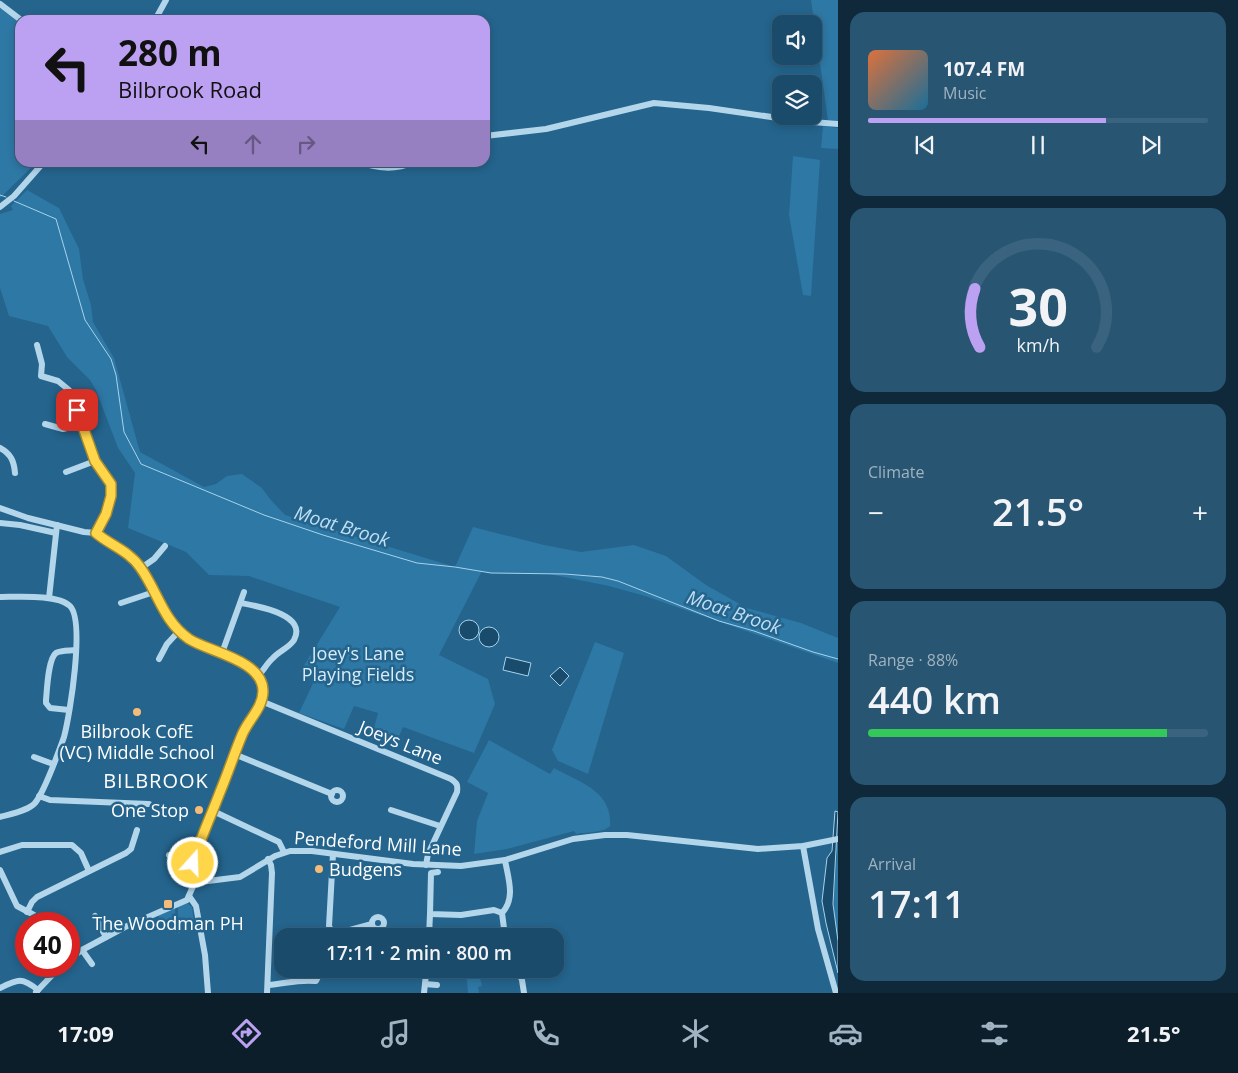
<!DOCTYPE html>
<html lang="en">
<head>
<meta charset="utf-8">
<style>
  body { margin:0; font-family:"Open Sans",sans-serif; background:#285572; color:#f1f3f6; height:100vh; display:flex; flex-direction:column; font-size:19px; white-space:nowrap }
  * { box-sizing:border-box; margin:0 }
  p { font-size:16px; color:#a0b3c1 }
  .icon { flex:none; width:28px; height:28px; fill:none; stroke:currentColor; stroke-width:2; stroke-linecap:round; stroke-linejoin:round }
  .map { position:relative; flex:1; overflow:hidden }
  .details { display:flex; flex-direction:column; gap:12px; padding:12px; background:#0f293a; width:400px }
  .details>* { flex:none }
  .top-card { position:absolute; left:15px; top:15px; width:475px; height:152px; border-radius:15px; box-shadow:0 2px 8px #0003,0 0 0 1px #39637e; background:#bca0f2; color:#111; overflow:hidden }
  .tools { position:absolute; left:772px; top:15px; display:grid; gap:10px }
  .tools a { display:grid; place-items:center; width:50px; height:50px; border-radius:10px; background:#1b4b6a; box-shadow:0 2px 8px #0003,0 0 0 1px #39637e; font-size:25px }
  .speed { position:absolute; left:15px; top:912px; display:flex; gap:10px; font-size:25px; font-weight:700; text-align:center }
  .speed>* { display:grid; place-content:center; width:65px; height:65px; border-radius:50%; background:#1b4b6a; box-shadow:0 2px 8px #0003,0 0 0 1px #39637e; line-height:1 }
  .speed .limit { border:8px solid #d22; background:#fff; color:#111 }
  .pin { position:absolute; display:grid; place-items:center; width:42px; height:42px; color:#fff; margin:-21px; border-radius:10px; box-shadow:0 2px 8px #0006 }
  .me { position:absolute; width:55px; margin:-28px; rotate:20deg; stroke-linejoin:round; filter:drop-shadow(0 0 4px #0008) }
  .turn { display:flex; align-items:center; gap:18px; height:105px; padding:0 20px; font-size:22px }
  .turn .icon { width:65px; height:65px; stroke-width:2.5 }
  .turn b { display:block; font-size:35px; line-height:42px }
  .lanes { display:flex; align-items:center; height:48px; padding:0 20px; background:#0003; justify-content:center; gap:25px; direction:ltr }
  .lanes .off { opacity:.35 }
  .big { font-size:38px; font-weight:600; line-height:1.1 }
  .details .card { flex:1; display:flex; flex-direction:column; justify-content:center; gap:8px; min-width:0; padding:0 18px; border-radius:15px; background:#285572 }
  .details .dial { align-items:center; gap:0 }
  .dial svg { height:130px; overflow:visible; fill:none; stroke:#39637e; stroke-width:7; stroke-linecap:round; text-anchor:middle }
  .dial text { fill:#f1f3f6; stroke:none }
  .song { display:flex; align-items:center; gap:15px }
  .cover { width:60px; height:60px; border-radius:8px; background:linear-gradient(135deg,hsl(20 70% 55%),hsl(200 70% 35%)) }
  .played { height:5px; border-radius:2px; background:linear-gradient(90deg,#bca0f2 70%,#39637e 70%) }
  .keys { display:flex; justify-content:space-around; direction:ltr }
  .heat { display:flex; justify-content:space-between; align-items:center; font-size:28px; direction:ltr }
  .charge { height:8px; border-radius:4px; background:linear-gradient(90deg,#34c759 88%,#39637e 0) }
  .trip { position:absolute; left:274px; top:928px; width:290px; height:50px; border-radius:15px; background:#1b4b6a; box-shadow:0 2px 8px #0003,0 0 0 1px #39637e; font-weight:600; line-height:50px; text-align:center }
  .tabs { display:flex; height:80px; justify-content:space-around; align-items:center; background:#0b1e2a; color:#a0b3c1 }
  .tabs .icon { width:35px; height:35px }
  .tabs .on { color:#bca0f2 }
  .tabs b { font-size:22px; color:#f1f3f6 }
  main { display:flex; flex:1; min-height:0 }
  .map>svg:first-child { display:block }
  .green { fill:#2e78a5 }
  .water { fill:#194b6d; stroke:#a7d3ec }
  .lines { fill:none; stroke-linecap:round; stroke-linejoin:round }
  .stream { stroke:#a7d3ec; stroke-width:1 }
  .minor { stroke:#b3d6eb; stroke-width:6 }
  .route-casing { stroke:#a68a30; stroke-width:12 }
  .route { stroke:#ffd54a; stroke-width:9 }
  .poi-dot { fill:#f6bc77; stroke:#24648d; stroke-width:2 }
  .labels { text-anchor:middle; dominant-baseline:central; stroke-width:5; stroke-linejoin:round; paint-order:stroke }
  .park-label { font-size:18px; fill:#d8ecf8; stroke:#24648d }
  .poi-label { font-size:18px; fill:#fff; stroke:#24648d }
  .street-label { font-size:18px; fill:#fff; stroke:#24648d }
  .water-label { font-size:19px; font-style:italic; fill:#bfdff2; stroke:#24648d }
  .quarter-label { font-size:20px; letter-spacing:1px; fill:#fff; stroke:#24648d }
</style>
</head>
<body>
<main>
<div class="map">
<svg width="838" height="993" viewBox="0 0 838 993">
  <rect width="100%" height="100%" fill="#24648d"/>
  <g class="green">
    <path d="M811,0H838V121L828,120Z"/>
    <path d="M0,8L20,23V162L36,163L0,198Z"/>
    <path d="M823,126L838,128V149L821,148Z"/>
    <path d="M793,156L820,160L811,296L803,295L789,215Z"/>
    <path d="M27,190L59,208L79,249L83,279L91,305L93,322L114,358L140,452L204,487L216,484L227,476L242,474L262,488L270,499L285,515L455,567L473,527L544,545L581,552L634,545L666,556L706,585L747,608L801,623L838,638V663L645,596L609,586L549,574L491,573L482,571L439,655L488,679L495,704L474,753L403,727L394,748L371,739L378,713L354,706L344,729L299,713L315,679L300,672L340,607L249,576L209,575L186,552L128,528L135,473L118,448L96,390L90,380L67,357L48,326L9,316L0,288V214L13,210L11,206Z"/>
    <path d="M595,642L624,653L588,774L558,761L552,750Z"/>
    <path d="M489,740L550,774L554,768C579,782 613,791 610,826C604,833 585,832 576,834L574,831L507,849L474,854L477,821L488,793L467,782Z"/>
    <path d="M838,842V941C832,913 834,886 837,857C837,851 835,847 838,842Z"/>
    <path d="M187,903L192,907L194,923L178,934V906Z"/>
    <path d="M175,906L176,934L168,923L163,925L158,915Z"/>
    <path d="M466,969H478L482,986L478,987L479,993H468Z"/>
  </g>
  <g class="water">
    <circle cx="469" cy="630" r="10"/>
    <circle cx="489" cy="637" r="10"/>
    <path d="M506,657L531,663L528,676L503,670Z"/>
    <path d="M560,667L569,676L560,686L550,676Z"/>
    <path d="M835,811L838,812L833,904L838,941V973L826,923L822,901L827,858L832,851Z"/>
  </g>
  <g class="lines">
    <g class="stream">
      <path d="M0,195L6,197"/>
      <path d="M14,201L56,219L85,320L111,359L116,375L124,432L141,464L264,515L323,535L417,563L455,567L491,573L565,574L602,577L618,581L719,621L754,631L813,652L838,659"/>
    </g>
    <g class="minor">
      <path d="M0,4L21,20"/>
      <path d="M155,20L166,0"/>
      <path d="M485,136L546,129L654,103L709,108L799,121L838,124"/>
      <path d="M357,162C377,168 394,171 414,162"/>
      <path d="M0,207L14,196L44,162"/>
      <path d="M37,345L42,364L41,376L58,381L69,390L95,461L111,484V496L106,514L96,533"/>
      <path d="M45,424L63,429L82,424"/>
      <path d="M0,448C11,454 14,461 15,473"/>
      <path d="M66,472L95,461"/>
      <path d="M0,508L28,518L84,532L96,533L124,552L141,568L164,612L179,631L199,645L222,653L237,660L252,670L260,680L263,687L261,701L242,735L195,858L192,873L194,884L187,900L125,927L82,950L69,959"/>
      <path d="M0,523L20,525L56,533"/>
      <path d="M141,568L154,559L165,546"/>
      <path d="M0,597C17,597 58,594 70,606C85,621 70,715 64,737C59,751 44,792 35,803C28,811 10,814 0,817"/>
      <path d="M49,598L57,525"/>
      <path d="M121,603L154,592"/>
      <path d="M241,603C256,606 308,614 294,640C289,648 279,651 273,658C267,663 264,670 258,676"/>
      <path d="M222,653L244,592"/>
      <path d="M159,659L167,644L179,631"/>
      <path d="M261,701L451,779C457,783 458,785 457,792L428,854L426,865"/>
      <path d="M69,710L50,708L46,703V700C47,690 48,659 56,653C62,650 70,651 76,650"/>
      <path d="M234,754L332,794"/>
      <path d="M34,757L53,764"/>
      <circle cx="337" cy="796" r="6"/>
      <path d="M39,796L50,800L149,804"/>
      <path d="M391,810L440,826"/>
      <path d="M213,811L279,842L284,852"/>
      <path d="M803,846L818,929L836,993"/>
      <path d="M0,852L22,845H72L81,853L89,871"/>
      <path d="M333,854L329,926C331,931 334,932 339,933L372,924"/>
      <path d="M169,855L193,863"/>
      <path d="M505,860C508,878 516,898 502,913L505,936"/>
      <path d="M0,870L17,906L34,915L43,924"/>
      <path d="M438,872L431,873L430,914L461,915L494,910L502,913"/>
      <path d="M194,884L200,882L240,877L275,856L290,851H312L413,864L461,866L505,860L573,839L605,835H627L758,849L803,846L838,839"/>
      <path d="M189,896L196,906L205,955L208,993"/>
      <path d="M27,912L32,902L37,897L126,853L131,849L137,830"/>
      <path d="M95,916L106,937"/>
      <circle cx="378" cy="923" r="6"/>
      <path d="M429,936L430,914"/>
      <path d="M82,950L92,964"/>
      <path d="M517,969L522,980L524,993"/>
      <path d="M425,984L437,985"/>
      <path d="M268,985C285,984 297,979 316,981L318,977"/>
      <path d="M0,988C18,979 22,977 38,990"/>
      <path d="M36,992L61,966"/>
      <path d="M267,993L272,873L271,865L268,859"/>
      <path d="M424,993L426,974"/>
    </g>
  </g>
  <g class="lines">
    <defs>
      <path id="route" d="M77,410L95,461L111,484V496L106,514L96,533C110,545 129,551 140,567C158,592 163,621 189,639C209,652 263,660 263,691C263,708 248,720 242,735C234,754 228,773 220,792C211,816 200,839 193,863"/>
    </defs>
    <use href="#route" class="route-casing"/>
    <use href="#route" class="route"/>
  </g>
  <g class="poi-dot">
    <circle cx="137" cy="712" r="5"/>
    <circle cx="199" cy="810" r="5"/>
    <circle cx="319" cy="869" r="5"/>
    <rect x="163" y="899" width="10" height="10" rx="2.5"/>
  </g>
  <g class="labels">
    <g class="park-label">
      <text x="358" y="653">Joey's Lane<tspan x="358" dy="21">Playing Fields</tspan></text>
    </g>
    <g class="poi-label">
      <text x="137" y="731">Bilbrook CofE<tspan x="137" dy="21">(VC) Middle School</tspan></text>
      <text x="189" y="810" text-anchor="end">One Stop</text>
      <text x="329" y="869" text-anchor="start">Budgens</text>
      <text x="168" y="923">The Woodman PH</text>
    </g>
    <g class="street-label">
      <text transform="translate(401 742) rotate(22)">Joeys Lane</text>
      <text transform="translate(378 843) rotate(4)">Pendeford Mill Lane</text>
    </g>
    <g class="water-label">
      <text transform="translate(342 526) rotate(17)">Moat Brook</text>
      <text transform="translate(734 612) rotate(19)">Moat Brook</text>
    </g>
    <g class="quarter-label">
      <text x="156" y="780">BILBROOK</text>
    </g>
  </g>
</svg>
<div class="tools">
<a><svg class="icon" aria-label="sound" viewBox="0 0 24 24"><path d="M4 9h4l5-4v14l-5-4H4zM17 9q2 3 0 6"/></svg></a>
<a><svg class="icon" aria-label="layers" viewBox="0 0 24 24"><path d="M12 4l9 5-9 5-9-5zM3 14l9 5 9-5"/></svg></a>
</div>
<div class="speed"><div class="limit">40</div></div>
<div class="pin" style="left:77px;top:410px;background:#d93025"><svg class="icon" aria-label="arrive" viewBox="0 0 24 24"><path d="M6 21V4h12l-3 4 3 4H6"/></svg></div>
<svg class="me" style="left:193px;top:863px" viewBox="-20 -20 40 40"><circle r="17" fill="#ffd54a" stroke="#fff" stroke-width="3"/><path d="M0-11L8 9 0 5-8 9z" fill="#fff"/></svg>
<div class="trip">17:11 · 2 min · 800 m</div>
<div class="top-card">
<div class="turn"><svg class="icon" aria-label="left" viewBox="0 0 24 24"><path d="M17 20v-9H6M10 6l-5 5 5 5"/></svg><div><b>280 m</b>Bilbrook Road</div></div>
<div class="lanes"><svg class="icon" aria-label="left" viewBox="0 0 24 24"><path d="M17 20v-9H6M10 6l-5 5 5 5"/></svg><svg class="icon off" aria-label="ahead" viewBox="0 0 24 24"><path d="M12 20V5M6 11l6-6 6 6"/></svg><svg class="icon off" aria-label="right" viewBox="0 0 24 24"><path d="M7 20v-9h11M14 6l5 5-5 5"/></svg></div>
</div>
</div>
<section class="details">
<div class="card">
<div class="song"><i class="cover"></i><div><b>107.4 FM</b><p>Music</p></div></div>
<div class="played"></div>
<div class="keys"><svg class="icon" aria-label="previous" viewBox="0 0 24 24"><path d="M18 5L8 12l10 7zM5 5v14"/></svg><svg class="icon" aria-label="pause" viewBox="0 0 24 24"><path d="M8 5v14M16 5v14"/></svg><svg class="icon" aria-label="next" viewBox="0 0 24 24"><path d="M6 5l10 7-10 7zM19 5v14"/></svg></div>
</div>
<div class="card dial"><svg viewBox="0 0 100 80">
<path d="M14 69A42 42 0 1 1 86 69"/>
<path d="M14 69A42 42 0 0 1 11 33" stroke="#bca0f2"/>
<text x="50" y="56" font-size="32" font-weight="700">30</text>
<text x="50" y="72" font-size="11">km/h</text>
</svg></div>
<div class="card"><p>Climate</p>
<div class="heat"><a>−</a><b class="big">21.5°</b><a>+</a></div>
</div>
<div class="card"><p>Range · 88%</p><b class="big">440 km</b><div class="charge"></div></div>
<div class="card"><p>Arrival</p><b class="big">17:11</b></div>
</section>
</main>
<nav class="tabs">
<b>17:09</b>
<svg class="icon on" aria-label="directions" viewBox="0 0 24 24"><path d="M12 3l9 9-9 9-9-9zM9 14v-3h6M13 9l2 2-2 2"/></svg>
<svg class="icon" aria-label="music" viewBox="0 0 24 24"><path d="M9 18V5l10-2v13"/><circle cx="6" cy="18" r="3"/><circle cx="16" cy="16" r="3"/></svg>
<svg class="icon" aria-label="phone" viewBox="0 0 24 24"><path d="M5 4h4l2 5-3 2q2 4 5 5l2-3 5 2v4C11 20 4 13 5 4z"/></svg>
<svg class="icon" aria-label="climate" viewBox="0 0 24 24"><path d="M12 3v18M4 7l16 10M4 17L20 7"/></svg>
<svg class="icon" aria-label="car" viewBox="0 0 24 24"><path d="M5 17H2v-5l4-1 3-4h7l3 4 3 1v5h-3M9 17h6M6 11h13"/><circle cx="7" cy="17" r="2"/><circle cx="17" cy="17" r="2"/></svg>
<svg class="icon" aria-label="filters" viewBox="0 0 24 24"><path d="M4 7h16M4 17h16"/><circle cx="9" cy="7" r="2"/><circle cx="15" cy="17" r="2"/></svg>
<b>21.5°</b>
</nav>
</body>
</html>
